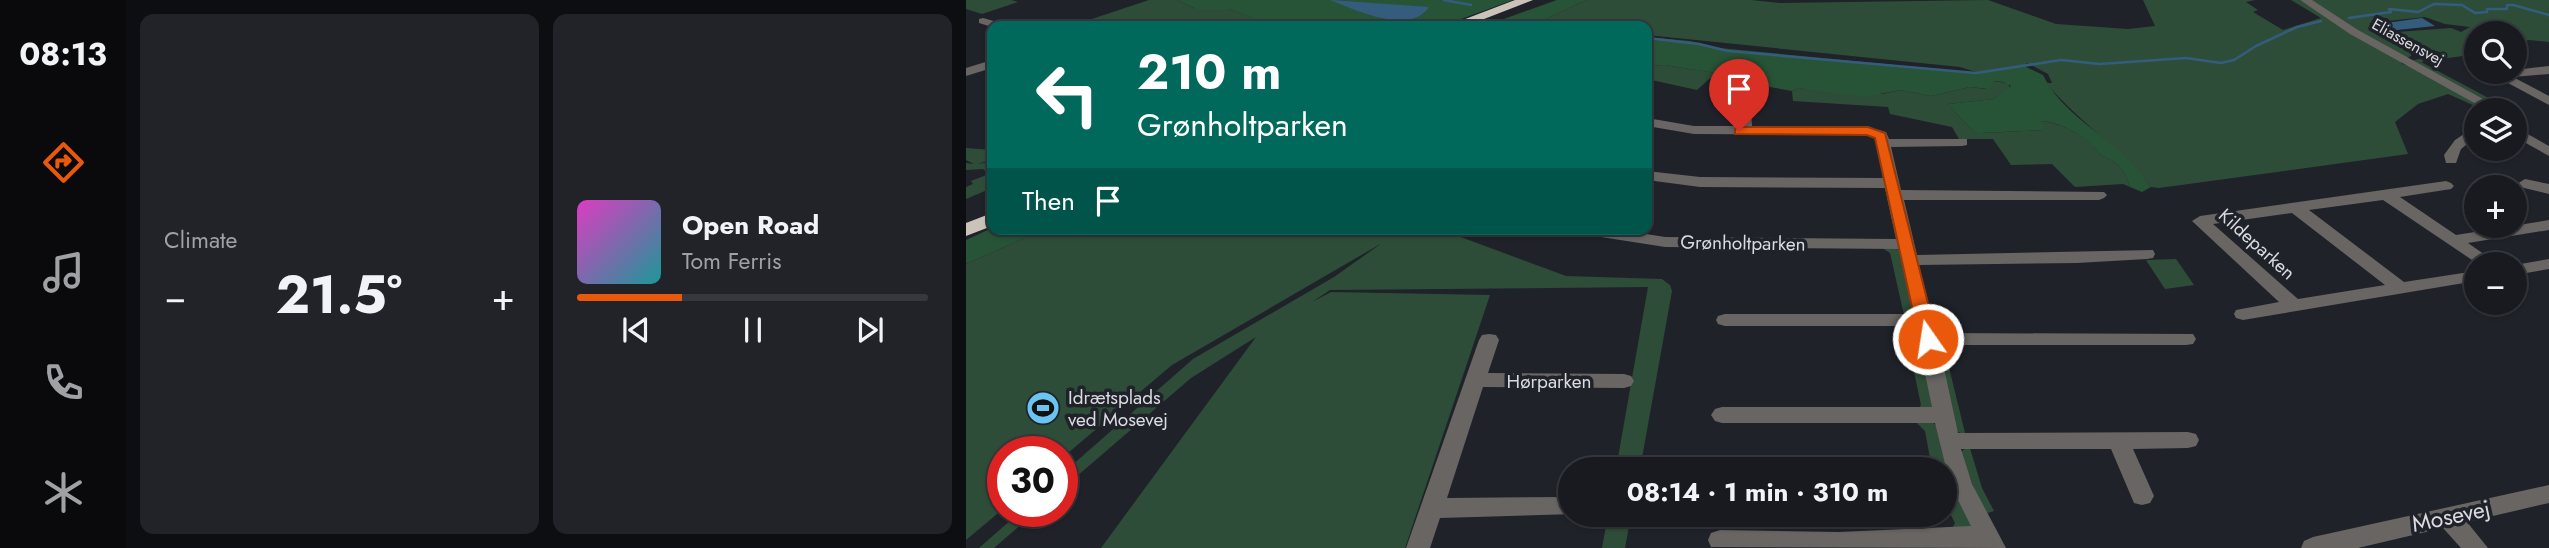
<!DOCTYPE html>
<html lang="en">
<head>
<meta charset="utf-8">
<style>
  body { margin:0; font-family:Jost,sans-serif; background:#212329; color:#f1f3f6; height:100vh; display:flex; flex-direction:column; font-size:26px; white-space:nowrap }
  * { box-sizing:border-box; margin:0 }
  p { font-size:23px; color:#9fa1a5 }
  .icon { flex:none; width:38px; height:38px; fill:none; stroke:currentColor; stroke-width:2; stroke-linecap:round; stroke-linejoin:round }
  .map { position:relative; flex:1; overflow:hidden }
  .panel { display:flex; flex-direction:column; gap:14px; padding:14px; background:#0d0e12; width:840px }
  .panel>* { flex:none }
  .guide { position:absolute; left:21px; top:21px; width:665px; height:214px; border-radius:14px; box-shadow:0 2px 5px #0004,0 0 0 2px #36383e; background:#00695c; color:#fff; overflow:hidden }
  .controls { position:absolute; left:1498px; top:21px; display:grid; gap:14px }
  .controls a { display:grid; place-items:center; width:63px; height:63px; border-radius:50%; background:#181a20; box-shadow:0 2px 5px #0004,0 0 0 2px #36383e; font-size:35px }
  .speed { position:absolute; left:21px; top:436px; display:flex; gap:14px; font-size:35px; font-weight:700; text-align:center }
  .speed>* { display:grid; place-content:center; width:91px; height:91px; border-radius:50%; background:#181a20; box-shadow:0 2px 5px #0004,0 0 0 2px #36383e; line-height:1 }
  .speed .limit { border:10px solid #d22; background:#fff; color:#111 }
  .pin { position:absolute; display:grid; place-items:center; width:60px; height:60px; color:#fff; margin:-72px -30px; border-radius:50% 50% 50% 0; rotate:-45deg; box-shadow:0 0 7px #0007 }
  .pin .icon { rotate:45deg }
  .me { position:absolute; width:77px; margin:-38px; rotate:347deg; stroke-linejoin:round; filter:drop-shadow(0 0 5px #0008) }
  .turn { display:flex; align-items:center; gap:24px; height:147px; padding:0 35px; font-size:32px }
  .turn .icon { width:91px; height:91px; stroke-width:2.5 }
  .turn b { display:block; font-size:49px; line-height:60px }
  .then { display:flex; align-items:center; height:66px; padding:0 35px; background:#0003; gap:14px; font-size:26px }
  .big { font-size:52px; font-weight:700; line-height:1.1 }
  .panel .card { flex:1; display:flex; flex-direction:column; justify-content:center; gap:10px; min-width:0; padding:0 24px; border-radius:14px; background:#212329 }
  .song { display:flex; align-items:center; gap:21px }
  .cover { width:84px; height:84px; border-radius:10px; background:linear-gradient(135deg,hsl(310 70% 55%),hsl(180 70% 35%)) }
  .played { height:7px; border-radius:4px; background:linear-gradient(90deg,#ea580c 30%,#36383e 30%) }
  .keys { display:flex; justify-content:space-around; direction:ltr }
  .heat { display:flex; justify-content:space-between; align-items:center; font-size:38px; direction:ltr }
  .panel .tiles { flex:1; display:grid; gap:14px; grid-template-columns:repeat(2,1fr) }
  .trip { position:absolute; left:592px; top:457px; width:399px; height:70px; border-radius:35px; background:#181a20; box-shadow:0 2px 5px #0004,0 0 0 2px #36383e; font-weight:700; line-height:70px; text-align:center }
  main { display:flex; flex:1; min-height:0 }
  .tab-bar { display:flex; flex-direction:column; width:126px; justify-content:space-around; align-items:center; background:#0a0a0d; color:#9fa1a5 }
  .tab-bar .icon { width:49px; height:49px }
  .tab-bar .selected { color:#ea580c }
  .tab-bar b { font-size:32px; color:#f1f3f6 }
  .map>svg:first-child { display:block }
  .green { fill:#2e4d38; fill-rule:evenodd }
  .forest { fill:#275436 }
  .water { fill:#345d7d }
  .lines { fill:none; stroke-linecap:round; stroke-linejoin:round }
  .stream { stroke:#345d7d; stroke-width:2.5 }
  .minor { fill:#686562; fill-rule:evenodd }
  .highway { fill:#cbc3ba; fill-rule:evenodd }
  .route { fill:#ea580c; stroke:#983908; stroke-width:2 }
  .labels { text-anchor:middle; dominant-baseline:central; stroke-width:7; stroke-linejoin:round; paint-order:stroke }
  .far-street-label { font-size:16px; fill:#dadbe1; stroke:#20222a }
  .street-label { font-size:19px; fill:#dadbe1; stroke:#20222a }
  .poi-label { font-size:19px; fill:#dadbe1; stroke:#20222a; text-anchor:start }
  .near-street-label { font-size:23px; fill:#dadbe1; stroke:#20222a }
</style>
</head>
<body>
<main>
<nav class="tab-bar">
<b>08:13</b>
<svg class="icon selected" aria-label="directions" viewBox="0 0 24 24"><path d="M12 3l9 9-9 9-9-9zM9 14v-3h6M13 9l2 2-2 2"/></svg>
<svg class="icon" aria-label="music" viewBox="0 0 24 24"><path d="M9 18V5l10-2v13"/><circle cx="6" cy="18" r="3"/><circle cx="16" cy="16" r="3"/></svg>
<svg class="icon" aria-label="phone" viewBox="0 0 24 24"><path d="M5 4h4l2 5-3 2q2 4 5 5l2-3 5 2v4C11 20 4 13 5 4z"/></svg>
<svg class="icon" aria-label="climate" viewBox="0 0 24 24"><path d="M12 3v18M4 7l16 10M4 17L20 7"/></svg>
</nav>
<section class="panel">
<div class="tiles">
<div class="card"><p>Climate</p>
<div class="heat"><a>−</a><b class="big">21.5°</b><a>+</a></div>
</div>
<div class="card">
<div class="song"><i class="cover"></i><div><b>Open Road</b><p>Tom Ferris</p></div></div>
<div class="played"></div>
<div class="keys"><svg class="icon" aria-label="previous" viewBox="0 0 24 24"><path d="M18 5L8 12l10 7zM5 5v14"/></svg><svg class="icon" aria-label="pause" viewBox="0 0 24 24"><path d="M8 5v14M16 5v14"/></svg><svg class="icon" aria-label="next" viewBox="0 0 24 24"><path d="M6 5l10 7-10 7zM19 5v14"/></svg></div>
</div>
</div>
</section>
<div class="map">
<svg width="1583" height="548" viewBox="0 0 1583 548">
  <rect width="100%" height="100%" fill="#20222a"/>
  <g class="green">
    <path d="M0,0H45L52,2L16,14L0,9Z"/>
    <path d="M183,0H211L230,9H263L310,26H232L215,21L201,26H105Z"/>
    <path d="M620,0H785L814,3L1022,0L1090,24L1162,29L1189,26L1177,0H1289L1280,2L1292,10L1287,12L1317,30L1355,18L1325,0H1334L1367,21L1343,0H1583V42L1563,40L1549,44V33H1510V54L1455,62L1545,110H1535L1444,61L1475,54L1474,52L1466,50L1445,53V56L1435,61L1436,64L1447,67L1526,110H1518L1482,94L1452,104L1429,122L1442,154L1193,188L1185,187C1154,148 1112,121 1080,83H1086L1082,74L1061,63L1058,66L1013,73L994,67L681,35V26L567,25ZM1459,17L1479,24L1504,27L1495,32L1485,28L1418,33L1403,23Z"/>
    <path d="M698,65L750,73L731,90L681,79V66Z"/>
    <path d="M1027,81L1042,83L1044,88L1028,99L982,104L1004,128L1017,133L1078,130L1074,121C1091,121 1127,138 1134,155C1151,161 1159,169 1164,187L1157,184L1109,187L1086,164L1045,165L1027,139H993L986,127L924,114L922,107L827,101L826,91L833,88L916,94L934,90L965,96L1004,87L1019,89Z"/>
    <path d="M0,148L26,150V160L11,164L26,162V188L0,199V187L7,184L5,181L23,174L17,169L0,170V163L8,164L0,160Z"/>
    <path d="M79,229H473L600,276L696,279L704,285L706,291L674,469H650L682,287L364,290L346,302L365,292L524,295L439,548H135L290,337L225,378L96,489V474L227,359L368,277L416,243L206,365L96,458V452H37V509L0,540V264Z"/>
    <path d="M916,248H928L936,251L948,313L942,316L938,315L924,253Z"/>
    <path d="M1210,259L1228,285L1199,289L1180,260Z"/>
    <path d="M943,323L952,328L970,406L962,412L951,411L955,405L938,324Z"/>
    <path d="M977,343L1000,437L988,429L969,348Z"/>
    <path d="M964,420L973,428L1007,523L1004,529L985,531L989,523L978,502V469H966L959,431L949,421Z"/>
    <path d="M1003,445L1016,488L1028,511L1018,514L994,453Z"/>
    <path d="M55,511H71L28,548H13Z"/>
    <path d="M642,515H665L659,548H636Z"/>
  </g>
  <g class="forest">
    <path d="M211,0H547L476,26H308L263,9H230Z"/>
    <path d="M591,0H620L565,26H518Z"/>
    <path d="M681,37L724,41L753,48L1013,73L1058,66L1077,75C1094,111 1136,133 1164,161C1172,169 1178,179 1185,187L1176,192L1164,187C1159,169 1151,161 1134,155C1127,139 1092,121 1075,121L1078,130L1014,133L1004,128L982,104L1028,99L1045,86L1038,82L1028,81L1023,89L1004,87L965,96L934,90L898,97L833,88L826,91L747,77L749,73L698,65L681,66Z"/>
    <path d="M26,228V229H79L0,264V240Z"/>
  </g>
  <g class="water">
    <path d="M364,0L463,7C444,36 387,9 364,0Z"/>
    <path d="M1456,18L1469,26L1421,31L1406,25Z"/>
  </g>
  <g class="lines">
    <g class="stream">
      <path d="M478,0L505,5"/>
      <path d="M1383,18L1425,12L1423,9L1452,12L1468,4L1496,5L1509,13L1521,12V9H1541V5H1547L1583,15"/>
      <path d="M552,25L556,26"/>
      <path d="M681,38L733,44L762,51L1010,73L1095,60L1134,64L1220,58L1255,63L1268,60L1290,46L1331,27L1355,21"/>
    </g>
    <g class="minor">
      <path d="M1334,0H1346L1392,30L1537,110H1521L1384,34Z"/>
      <path d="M17,18L38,24L40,26L26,27L13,23V19Z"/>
      <path d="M26,60V68L0,76V68Z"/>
      <path d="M1583,66V74L1547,77L1583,96V105L1527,75L1531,72Z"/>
      <path d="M778,89L784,93L786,126L902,127L920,132L923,139H1001V145L996,146L925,147L935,190L1138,192L1141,195L1138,198L1133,200H938L951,255L1187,250L1189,254L1187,258L1181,259L1111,263L953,265L970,333L1227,334L1230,339L1227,344L1220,345H973L992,433L1222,432L1230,434L1233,440L1230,446L1222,448L1167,449L1188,496L1184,503L1176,505L1168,503L1145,449H995L1006,484L1040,548L745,547L742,540L745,533L754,530L873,532L1005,526L984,484L969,423H756L749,421L745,415L749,409L756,407H966L949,326H759L752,324L750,320L752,316L759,314H947L933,249L699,247L616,234L608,229H649L699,237L930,239L919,188L734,187L681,180V171L734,177L917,178L909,137L901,135L728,134L681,126V118L728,126H772V93Z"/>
      <path d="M1510,126V137L1495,149L1490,163H1480L1478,155L1489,140Z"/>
      <path d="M1549,127L1583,146V156L1549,137Z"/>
      <path d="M1559,179L1583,184V194L1554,187L1551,184Z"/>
      <path d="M1480,181L1485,183L1488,186L1485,189L1434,197L1490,235L1583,220V230L1502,243L1532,264H1512L1417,200L1343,210L1438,282L1510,271V281L1277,320L1270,318L1268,314L1270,310L1313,302L1226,221L1234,216ZM1326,213L1419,285L1332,299L1247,224Z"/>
      <path d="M1583,259V269L1549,275V265Z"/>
      <path d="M523,334L530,335L533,340L522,373L658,374L665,376L668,381L665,386L658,388L517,387L481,498L604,497V514H610L474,518L464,548H440L513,340L516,335Z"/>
      <path d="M1583,485V503L1501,522L1522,548H1495L1477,528L1392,548H1335L1338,541L1347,537Z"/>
    </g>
    <g class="highway">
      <path d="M549,0H567L500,26H481Z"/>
      <path d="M26,213V226L0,236V223Z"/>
    </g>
  </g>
  <path class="route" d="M773,127H902L919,133L971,339L968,343L962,345L953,339L909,138L901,135L769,134V129Z"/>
  <defs>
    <symbol id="stadium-disc" viewBox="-11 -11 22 22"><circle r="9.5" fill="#6ac3f1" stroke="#20222a"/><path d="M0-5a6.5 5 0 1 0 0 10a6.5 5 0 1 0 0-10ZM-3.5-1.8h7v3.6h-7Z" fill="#111"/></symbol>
  </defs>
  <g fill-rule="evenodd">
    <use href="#stadium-disc" x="58" y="389" width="38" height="38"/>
  </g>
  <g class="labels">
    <g class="far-street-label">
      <text transform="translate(1442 42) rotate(29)">Eliassensvej</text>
    </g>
    <g class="street-label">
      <text transform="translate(777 243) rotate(1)">Grønholtparken</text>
      <text transform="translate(1291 244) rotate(42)">Kildeparken</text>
      <text x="583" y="381">Hørparken</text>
    </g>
    <g class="poi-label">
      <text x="102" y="397">Idrætsplads<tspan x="102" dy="22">ved Mosevej</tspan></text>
    </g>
    <g class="near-street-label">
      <text transform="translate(1485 516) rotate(-12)">Mosevej</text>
    </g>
  </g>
</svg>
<div class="controls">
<a><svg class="icon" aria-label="search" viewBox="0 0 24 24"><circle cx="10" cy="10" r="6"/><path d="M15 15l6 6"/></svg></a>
<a><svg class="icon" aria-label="layers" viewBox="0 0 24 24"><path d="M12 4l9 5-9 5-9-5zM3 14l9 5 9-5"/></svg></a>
<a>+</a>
<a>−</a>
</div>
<div class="speed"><div class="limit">30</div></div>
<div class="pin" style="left:773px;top:131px;background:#d93025"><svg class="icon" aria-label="arrive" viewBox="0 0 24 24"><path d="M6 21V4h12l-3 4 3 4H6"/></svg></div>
<svg class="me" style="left:962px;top:339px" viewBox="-20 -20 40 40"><circle r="17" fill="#ea580c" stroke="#fff" stroke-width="3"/><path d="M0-11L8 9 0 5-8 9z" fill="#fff"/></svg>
<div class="trip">08:14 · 1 min · 310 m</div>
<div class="guide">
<div class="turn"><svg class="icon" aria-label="left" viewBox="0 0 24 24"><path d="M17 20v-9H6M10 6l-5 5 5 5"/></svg><div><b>210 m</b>Grønholtparken</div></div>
<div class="then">Then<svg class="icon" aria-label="arrive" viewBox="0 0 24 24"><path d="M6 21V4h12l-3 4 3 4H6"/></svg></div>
</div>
</div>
</main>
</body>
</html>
